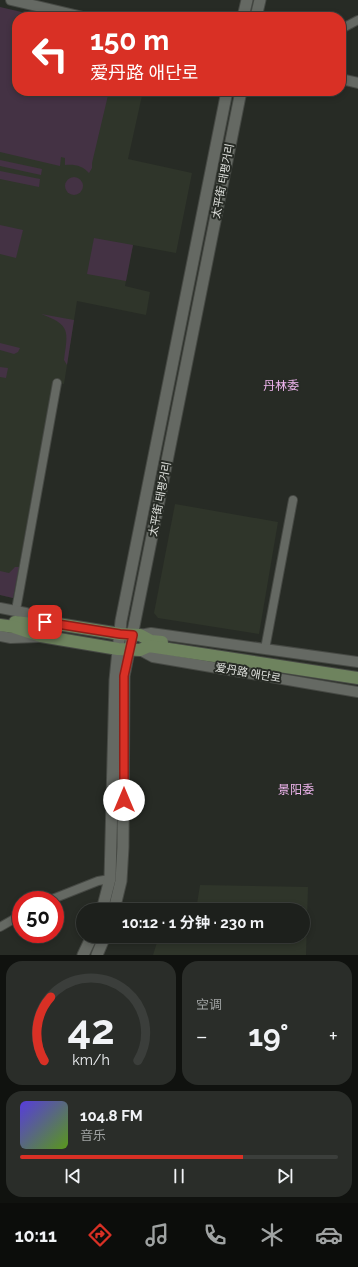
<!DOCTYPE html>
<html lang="zh">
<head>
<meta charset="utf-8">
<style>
  body { margin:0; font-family:Raleway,"Noto Sans SC","Noto Sans KR",sans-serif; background:#2a2d29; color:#f1f3f6; height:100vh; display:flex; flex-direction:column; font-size:15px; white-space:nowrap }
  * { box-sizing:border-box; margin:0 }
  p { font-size:13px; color:#a0a3a3 }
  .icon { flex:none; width:22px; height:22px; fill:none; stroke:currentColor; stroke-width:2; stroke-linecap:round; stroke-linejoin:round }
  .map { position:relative; height:955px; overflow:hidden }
  .side { display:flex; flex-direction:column; gap:6px; padding:6px; background:#10120f; flex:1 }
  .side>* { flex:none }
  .hud { position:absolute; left:12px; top:12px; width:334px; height:84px; border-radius:16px; box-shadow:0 2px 6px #0003,0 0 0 1px #3b3e3b; background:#d93025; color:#fff; overflow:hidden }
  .speed { position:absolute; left:12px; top:891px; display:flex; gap:8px; font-size:20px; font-weight:700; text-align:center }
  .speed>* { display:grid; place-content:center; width:52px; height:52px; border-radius:50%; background:#1d201c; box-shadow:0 2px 6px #0003,0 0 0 1px #3b3e3b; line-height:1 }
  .speed .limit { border:6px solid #d22; background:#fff; color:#111 }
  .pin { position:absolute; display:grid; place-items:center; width:34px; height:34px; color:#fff; margin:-17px; border-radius:8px; box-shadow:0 2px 6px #0006 }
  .me { position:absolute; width:44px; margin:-22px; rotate:0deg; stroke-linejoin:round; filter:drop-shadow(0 0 3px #0008) }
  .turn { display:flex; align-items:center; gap:14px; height:84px; padding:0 12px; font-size:18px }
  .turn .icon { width:52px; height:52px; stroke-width:2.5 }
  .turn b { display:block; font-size:28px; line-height:34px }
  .big { font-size:30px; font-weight:700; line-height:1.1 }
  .side .card { flex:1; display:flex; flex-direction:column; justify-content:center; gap:6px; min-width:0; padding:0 14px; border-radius:16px; background:#2a2d29 }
  .side .dial { align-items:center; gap:0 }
  .dial svg { height:104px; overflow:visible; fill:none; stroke:#3b3e3b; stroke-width:7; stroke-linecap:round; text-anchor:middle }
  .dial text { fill:#f1f3f6; stroke:none }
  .song { display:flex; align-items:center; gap:12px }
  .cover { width:48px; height:48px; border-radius:6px; background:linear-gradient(135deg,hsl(250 70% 55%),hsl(90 70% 35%)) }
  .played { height:4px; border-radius:2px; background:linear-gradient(90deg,#d93025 70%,#3b3e3b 70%) }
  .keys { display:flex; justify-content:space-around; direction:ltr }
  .heat { display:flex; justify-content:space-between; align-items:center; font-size:22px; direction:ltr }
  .side .tiles { flex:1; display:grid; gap:6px; grid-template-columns:1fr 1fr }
  .card:last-child { grid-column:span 2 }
  .trip { position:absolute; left:76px; top:903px; width:234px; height:40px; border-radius:20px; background:#1d201c; box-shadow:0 2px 6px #0003,0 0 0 1px #3b3e3b; font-weight:700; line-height:40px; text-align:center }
  .dock { display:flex; height:64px; justify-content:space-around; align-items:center; background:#0c0d0b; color:#a0a3a3 }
  .dock .icon { width:28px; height:28px }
  .dock .selected { color:#d93025 }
  .dock b { font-size:18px; color:#f1f3f6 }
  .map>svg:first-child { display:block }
  .built { fill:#2f352a }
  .green { fill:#443244 }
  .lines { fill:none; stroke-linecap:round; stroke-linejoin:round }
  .minor-casing { stroke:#464944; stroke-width:10 }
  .tertiary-casing { stroke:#464944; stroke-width:12 }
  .secondary-casing { stroke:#464944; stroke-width:13 }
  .primary-casing { stroke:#464944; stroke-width:14 }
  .minor { stroke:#656963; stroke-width:8 }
  .tertiary { stroke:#656963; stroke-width:10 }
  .secondary { stroke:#656963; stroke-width:11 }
  .primary { stroke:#6e835e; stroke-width:12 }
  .route-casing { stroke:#8d1f18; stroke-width:10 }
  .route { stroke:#d93025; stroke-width:7 }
  .labels { text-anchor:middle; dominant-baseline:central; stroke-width:4; stroke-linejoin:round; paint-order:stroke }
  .street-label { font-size:11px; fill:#e1e3df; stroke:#272b25 }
  .neighbourhood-label { font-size:12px; fill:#f0b6ef; stroke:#272b25 }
</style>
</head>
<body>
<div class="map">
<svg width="358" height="955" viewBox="0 0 358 955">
  <rect width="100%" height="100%" fill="#272b25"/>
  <g class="built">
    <path d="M0,17L17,91H143L128,159L192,173L176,253L133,245L125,286L150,292L146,315L77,301L64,384L53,382L13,598L0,595Z"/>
    <path d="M175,504L278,522L259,634L158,618L154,613Z"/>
    <path d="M200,885L308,887L306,955H153L159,936H303V910H196Z"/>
  </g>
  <g class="green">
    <path d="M0,7L43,17H17V91H109L92,163V168L89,173C83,166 75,164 65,165V158L61,157L60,166L0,152Z"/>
    <path d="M0,160L42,169L41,175L0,166Z"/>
    <path d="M0,171L40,179L39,187L0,179Z"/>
    <circle cx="74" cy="186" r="9"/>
    <path d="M0,225L23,230L16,258L0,254Z"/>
    <path d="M94,238L133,245L126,281L87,274Z"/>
    <path d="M41,314L74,320L67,365L64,360C68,331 71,325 41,314Z"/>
    <path d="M0,343L20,348L18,352L14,354L0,350Z"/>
    <path d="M0,367L8,368L6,378L0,377Z"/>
    <path d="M15,567H19L13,598L0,595V571L9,573Z"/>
  </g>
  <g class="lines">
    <defs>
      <g id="minor">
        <path d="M341,29L358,20"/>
        <path d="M16,610L57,383"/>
        <path d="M265,649L293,500"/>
        <path d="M50,900L98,881L110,879"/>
        <path d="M0,927L21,915"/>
      </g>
      <g id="tertiary">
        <path d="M11,0L83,17"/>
        <path d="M341,79L358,83"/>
        <path d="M0,608L26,613L45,622"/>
        <path d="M140,635L151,633L358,662"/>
        <path d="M0,636L11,638L38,637"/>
        <path d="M140,650L153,657L358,692"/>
      </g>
      <g id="secondary">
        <path d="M243,17L247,0"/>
        <path d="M256,17L260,0"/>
        <path d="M102,910L110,879L115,680L121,621L227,91"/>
        <path d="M114,910L121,881L123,847L124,676L241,91"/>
        <path d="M83,955L92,936"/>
        <path d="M97,955L105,936"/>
      </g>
      <g id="primary">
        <path d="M15,622L32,624L45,622L120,634L140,635L151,641L162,642"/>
        <path d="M0,625L14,627L41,636L118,649L140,650L149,646L358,678"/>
      </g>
    </defs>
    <use href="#minor" class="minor-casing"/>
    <use href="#tertiary" class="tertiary-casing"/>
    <use href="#secondary" class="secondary-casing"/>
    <use href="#primary" class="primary-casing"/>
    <use href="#minor" class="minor"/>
    <use href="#tertiary" class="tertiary"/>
    <use href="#secondary" class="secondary"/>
    <use href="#primary" class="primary"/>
  </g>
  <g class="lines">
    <defs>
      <path id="route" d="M45,622L120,634L133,635L124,676V800"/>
    </defs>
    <use href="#route" class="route-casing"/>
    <use href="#route" class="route"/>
  </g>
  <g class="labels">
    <g class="street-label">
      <text transform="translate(223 181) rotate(-79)">太平街 태평거리</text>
      <text transform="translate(160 499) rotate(-79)">太平街 태평거리</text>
      <text transform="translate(248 673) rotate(10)">爱丹路 애단로</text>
    </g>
    <g class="neighbourhood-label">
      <text x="281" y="386">丹林委</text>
      <text x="296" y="790">景阳委</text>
    </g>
  </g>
</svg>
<div class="speed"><div class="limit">50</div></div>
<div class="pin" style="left:45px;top:622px;background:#d93025"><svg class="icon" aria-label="arrive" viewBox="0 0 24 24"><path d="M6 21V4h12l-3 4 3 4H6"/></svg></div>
<svg class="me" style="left:124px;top:800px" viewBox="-20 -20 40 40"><circle r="19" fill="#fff"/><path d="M0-13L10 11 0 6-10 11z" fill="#d93025"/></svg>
<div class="trip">10:12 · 1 分钟 · 230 m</div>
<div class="hud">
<div class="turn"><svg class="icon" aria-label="left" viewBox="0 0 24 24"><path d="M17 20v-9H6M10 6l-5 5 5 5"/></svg><div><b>150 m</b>爱丹路 애단로</div></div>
</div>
</div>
<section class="side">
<div class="tiles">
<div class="card dial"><svg viewBox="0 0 100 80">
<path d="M14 69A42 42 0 1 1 86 69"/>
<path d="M14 69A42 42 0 0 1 19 20" stroke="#d93025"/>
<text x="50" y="56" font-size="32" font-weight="700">42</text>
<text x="50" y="72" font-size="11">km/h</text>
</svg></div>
<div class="card"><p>空调</p>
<div class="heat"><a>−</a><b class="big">19°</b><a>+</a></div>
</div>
<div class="card">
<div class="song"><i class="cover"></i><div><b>104.8 FM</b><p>音乐</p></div></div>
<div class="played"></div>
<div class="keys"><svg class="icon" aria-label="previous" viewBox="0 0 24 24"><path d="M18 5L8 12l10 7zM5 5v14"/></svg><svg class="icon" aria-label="pause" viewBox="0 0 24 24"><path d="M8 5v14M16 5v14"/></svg><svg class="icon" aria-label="next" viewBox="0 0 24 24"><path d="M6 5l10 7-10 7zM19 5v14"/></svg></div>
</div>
</div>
</section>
<nav class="dock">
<b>10:11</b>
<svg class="icon selected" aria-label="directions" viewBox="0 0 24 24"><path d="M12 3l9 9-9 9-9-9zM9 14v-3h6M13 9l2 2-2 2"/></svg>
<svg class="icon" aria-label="music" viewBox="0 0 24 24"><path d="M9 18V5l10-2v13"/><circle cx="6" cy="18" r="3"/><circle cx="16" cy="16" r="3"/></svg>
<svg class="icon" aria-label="phone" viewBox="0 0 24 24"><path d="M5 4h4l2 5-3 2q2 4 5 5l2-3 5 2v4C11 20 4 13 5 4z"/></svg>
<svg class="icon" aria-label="climate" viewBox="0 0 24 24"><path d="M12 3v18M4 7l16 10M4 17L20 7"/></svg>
<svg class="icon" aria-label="car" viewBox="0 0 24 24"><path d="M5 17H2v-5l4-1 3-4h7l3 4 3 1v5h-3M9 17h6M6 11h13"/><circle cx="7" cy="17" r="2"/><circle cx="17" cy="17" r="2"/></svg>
</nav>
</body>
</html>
